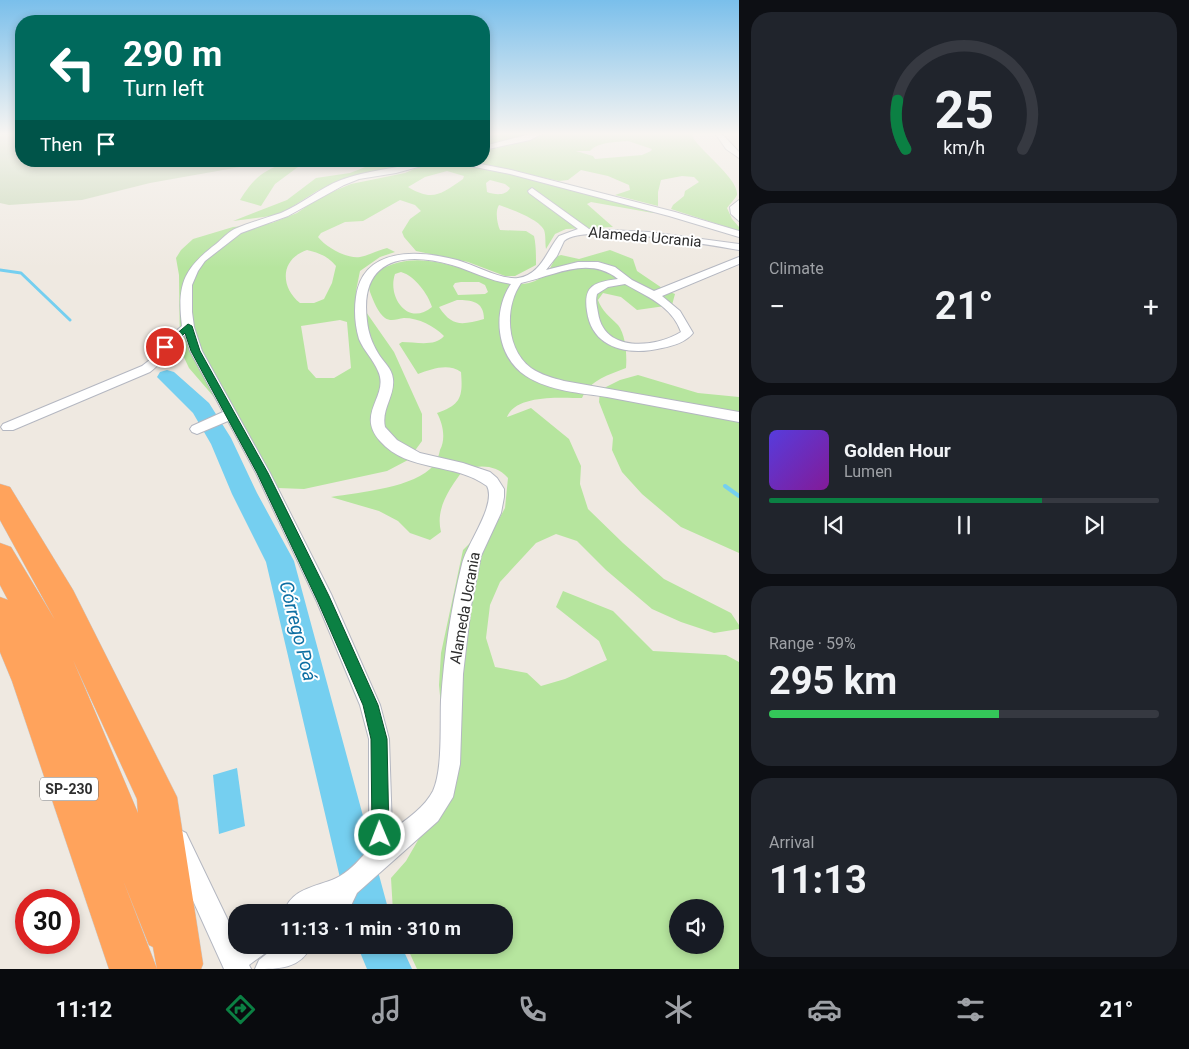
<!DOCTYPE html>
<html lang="en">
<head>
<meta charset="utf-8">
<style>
  body { margin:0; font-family:Roboto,sans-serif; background:#20242c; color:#f1f3f6; height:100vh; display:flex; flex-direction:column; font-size:19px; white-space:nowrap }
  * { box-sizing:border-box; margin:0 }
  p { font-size:16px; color:#9ea1a6 }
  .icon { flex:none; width:28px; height:28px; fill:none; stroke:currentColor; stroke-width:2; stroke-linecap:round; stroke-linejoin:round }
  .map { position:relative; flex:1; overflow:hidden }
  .details { display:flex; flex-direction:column; gap:12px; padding:12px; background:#0d0f14; width:450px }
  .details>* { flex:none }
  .guide { position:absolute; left:15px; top:15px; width:475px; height:152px; border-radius:20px; box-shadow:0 2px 8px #0003; background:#00695c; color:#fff; overflow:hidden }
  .buttons { position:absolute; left:669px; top:899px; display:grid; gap:10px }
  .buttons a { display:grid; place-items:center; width:55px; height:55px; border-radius:50%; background:#171b24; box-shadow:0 2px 8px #0003; font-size:25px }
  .speed { position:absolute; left:15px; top:889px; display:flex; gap:10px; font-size:25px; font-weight:700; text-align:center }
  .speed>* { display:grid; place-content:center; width:65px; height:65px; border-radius:50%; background:#171b24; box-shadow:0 2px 8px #0003; line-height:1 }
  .speed .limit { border:8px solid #d22; background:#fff; color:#111 }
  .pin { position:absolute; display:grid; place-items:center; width:42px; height:42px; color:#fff; margin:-21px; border:2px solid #fff; border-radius:50%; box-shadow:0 1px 5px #0007 }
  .me { position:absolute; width:55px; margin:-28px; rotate:359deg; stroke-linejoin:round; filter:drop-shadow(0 0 4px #0008) }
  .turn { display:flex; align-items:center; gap:18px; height:105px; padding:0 25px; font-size:22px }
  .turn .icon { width:65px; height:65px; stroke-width:2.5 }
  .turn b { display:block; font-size:35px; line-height:42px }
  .then { display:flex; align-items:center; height:48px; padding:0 25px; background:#0003; gap:10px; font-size:19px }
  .big { font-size:38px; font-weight:700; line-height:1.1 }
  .details .widget { flex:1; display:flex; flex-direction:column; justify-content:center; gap:8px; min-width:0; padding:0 18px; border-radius:20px; background:#20242c }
  .details .dial { align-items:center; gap:0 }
  .dial svg { height:130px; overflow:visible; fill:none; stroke:#363941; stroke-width:7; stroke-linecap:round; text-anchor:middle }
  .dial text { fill:#f1f3f6; stroke:none }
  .song { display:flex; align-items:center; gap:15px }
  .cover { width:60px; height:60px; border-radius:8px; background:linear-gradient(135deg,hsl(250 70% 55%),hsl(290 70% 35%)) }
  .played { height:5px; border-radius:2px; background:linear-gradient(90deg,#0b8043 70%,#363941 70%) }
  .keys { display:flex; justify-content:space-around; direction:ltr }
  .heat { display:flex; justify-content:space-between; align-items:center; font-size:28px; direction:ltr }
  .charge { height:8px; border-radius:4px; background:linear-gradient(90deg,#34c759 59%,#363941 0) }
  .trip { position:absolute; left:228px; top:904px; width:285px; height:50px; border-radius:20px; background:#171b24; box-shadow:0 2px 8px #0003; font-weight:700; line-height:50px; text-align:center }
  .tab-bar { display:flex; height:80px; justify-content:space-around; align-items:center; background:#090b0e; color:#9ea1a6 }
  .tab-bar .icon { width:35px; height:35px }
  .tab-bar .active { color:#0b8043 }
  .tab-bar b { font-size:22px; color:#f1f3f6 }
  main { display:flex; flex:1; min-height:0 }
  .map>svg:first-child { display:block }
  .green { fill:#b6e59e; fill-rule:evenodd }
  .cemetery { fill:#c8d9b8 }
  .water { fill:#75cff0 }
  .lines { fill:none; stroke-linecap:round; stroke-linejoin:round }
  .stream-far1 { stroke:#75cff0; stroke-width:3 }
  .stream { stroke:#75cff0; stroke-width:4 }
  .river { fill:#75cff0; fill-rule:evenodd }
  .minor-casing { stroke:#b4b7c1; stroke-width:2 }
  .motorway-casing { stroke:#c9c9c9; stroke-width:1 }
  .minor { fill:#fff; fill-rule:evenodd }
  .motorway { fill:#ffa35c; fill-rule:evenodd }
  .route { fill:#0b8043; stroke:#07532c }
  .labels { text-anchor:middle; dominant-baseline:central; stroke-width:4; stroke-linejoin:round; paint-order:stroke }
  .shield { fill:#fff; stroke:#6d6d6d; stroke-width:1 }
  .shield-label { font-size:14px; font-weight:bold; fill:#2e2e2e }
  .street-label { font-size:15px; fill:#2e2e2e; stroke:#fff }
  .near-water-label { font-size:19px; font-style:italic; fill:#0d6fa3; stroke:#fff }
</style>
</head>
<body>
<main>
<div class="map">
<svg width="739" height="969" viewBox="0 0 739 969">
  <rect width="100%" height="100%" fill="#efe9e1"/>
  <g class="green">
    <path d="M516,133H696L692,136C699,150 739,179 737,195C735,199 730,204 727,208L732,219L739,227V231L671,209L673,205L684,196L685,191L699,182L694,177L682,176L661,180L658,192V206L615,195L630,190L629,185L608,176L581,170L568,180L559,181L464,161H484V136ZM628,141L652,149L651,151L642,155L595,159L593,156L576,151H590C597,142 617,142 628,141Z"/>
    <path d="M288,161H306L275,184L261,206L240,200C255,176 262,172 288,161Z"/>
    <path d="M373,161H420L341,180L317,191L279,215L233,221L287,200L316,178L350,173L373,164Z"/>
    <path d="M428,163L462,164L490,169L663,212L653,213L591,202L587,204L613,227L566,229L555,234L546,249C545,243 546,235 544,230C539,219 510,209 499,205C495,211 497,223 500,230L526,231L534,236C536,244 536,255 536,265L515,276H505L468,262L416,251L404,237L402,232L410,219L421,211L415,205L400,200L363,221L345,222L321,233L318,237C326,247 346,259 360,257C370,255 378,250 387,248L395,252L380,257L360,271L356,291L364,309L394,352L422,414V441L408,460L387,471L304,489L278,488L220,404L189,368L180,349L179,275L176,258L181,250L193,239L233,227L272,223L297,213L320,197L351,184L405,173ZM447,171L464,176L463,179C441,194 433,202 408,187L425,177ZM490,180L505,184L510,188C506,196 495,195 487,192L486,183ZM307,250C319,253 328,256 336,266L332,283L324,299L314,303H300C280,287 280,259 307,250ZM340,320L347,322L351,368L334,378H316L308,369L301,326Z"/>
    <path d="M610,250L633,259L637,271L665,290L675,294L672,305L637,310L621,297L603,293L598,300C602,311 610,317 618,325C626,335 627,356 626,368C609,375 591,379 582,398C562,398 516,394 507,417L531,408L569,439L581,466L580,484L588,509L623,543L664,579L731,613L739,625V629L714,633L681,622L652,609L606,570L577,541L556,534L536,543L500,582L490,605L486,638L495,667L527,673L541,686L565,679L607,660L599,641L556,607L563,591L613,611L653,651L726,655L739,662V969H417L406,945H504V912H393L391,878L406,861L432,816L441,765L443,727L439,685L441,653L463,550L477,536L499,519L505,508L508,478C496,464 480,465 464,469C450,488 435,508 441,532L430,540L410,533L398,521L379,511L331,497C360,492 415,488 434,465C437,461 439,455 440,450C446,439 443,424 437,413C461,405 463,397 461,372C448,363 432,369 418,374L399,344L402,342C416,342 435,347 444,336C434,326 419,318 404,318C397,319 391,322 385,318C378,313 373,300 370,292C367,282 372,275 380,270C415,250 452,265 486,277C498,281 510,286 523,284C540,282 550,273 555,257L561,255L579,259ZM401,272C415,276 428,294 432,307C408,327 387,297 395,274ZM461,282H479L485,285L488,292L485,294L458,295L453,286L455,283ZM457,300C471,300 484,301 484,319C462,325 452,327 439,307ZM678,908H715V945H678Z"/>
    <path d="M638,375L698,393L739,397V553L681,527L642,494L622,472L612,450L613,438L599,402L600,390L620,380Z"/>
  </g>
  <path class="cemetery" d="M0,133H21V161H260L251,165L150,183L82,200L9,205L0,203Z"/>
  <path class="water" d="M237,768L245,826L219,834L213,775Z"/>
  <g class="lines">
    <path class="stream-far1" d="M0,270L21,273L70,320"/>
    <path class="stream" d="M725,486L739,496"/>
    <g class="river">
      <path d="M167,370L174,372L209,403L231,438L257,493L294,561L389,912H348L266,562L232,494L211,444L193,413L157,377L160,372Z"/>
      <path d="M357,945H401L412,969H367Z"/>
    </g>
    <defs>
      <g id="minor">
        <path d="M534,133H543L530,140L484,150V146Z"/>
        <path d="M715,133H721L739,152V158L726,149Z"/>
        <path d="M423,161L470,162L511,170L675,212L739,231V237L669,216L510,174L470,166L429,164L396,173L359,179L344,185L288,216L241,233L205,261L198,271L192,285V312L194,327L202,351L270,473L331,594L380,705L389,739L392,830C406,820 425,807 433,791C443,769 440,724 441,700C444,654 451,608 462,564C467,543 497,505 487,486C455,462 408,473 380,441C355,413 390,396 378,371C373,359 364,351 359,339C355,325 354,311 356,297C363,246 419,250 457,260C475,265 501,280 518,278C541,275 547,250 559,236L578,229L529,193L528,191L532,188L589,229L649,232L739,244V250C709,245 584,222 564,241L557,256L546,270L578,262H598L615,267L632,280L654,291L739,257V264L662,296L680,311L693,333C686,342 673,346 662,348C629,356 592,349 587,311C583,285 595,282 618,279C588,255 554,276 521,283C504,308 506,349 531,368C541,375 553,378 564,381L739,412V422C695,414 651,405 607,397C581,393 549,391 526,376C496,357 492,311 511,284C490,281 472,271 452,265C403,251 359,259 367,321C368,332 372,343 378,353C383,362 392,368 393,379C395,396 381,409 385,427L397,440L420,453L463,463L490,472L497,478L504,489V497L501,513L481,556L471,606L463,674L460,764L453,797L438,821L357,893L348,912H323L326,905L315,912H284C292,886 321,887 340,876C352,869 360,859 369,849V739L360,705L317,602L256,473L228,421L197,434L192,432L190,429L192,426L223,412L190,351L185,335C171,345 164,362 150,372L13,430H3L1,427L3,424L142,366L151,359L166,339L182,326C177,285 183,269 216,244C222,239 229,231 237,228C251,222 266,218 281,213C302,204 320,188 341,180C367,170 396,169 423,161ZM625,284C646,296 672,306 681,332C655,348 604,353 598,313C597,306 595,301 597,294L608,287Z"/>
        <path d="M739,200V221L731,214L730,207Z"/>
        <path d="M178,829L186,833L236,937V945H268L264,954L249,965L251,969H224L166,841L170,833Z"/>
        <path d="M278,945H312C300,969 280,969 255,969L259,960Z"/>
      </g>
      <path id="motorway" d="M0,484L10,487L73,590L177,797L203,964L201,969H157L153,947L149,945L123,880L157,969H109L12,681L0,652V597L8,600L0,585V543L11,547L55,620L0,520ZM73,660L137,799L138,813Z"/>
    </defs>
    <use href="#minor" class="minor-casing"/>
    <use href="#motorway" class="motorway-casing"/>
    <use href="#minor" class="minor"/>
    <use href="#motorway" class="motorway"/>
  </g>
  <linearGradient id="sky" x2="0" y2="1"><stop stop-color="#7abfeb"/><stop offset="0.5" stop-color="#f8f5f2"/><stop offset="1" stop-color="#f8f5f2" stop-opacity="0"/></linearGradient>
  <rect width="739" height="268" fill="url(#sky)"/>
  <path class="route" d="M188,324L192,326L200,351L268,473L329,596L378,705L387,739L389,835L387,841L380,843L374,841L372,835L371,739L363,705L318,602L257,473L191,351L185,333L169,349H165L161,347Z"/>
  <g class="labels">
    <rect class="shield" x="40" y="777.5" width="58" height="23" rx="4"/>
    <g class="shield-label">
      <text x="69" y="789">SP-230</text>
    </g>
    <g class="street-label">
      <text transform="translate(645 237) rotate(5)">Alameda Ucrania</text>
      <text transform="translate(465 608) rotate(-80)">Alameda Ucrania</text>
    </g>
    <g class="near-water-label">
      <text transform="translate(298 631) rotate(76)">Córrego Poá</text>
    </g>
  </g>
</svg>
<div class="buttons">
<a><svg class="icon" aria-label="sound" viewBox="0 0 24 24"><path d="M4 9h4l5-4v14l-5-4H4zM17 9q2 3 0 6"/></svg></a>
</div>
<div class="speed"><div class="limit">30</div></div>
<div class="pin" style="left:165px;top:347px;background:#d93025"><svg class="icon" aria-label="arrive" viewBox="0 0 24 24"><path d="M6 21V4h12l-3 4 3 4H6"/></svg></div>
<svg class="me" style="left:380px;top:835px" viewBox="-20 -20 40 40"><circle r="17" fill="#0b8043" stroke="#fff" stroke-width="3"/><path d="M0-11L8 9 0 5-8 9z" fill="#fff"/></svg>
<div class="trip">11:13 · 1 min · 310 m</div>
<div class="guide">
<div class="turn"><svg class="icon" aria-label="left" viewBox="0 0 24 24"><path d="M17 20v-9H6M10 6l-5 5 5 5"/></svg><div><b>290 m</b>Turn left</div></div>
<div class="then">Then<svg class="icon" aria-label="arrive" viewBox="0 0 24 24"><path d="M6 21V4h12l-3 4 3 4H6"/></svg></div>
</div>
</div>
<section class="details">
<div class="widget dial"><svg viewBox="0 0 100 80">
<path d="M14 69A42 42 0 1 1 86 69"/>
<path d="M14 69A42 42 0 0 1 9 39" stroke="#0b8043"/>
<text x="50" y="56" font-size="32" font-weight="700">25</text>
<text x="50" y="72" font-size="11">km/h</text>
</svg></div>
<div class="widget"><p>Climate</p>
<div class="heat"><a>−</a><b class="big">21°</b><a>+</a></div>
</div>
<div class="widget">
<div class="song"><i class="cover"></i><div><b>Golden Hour</b><p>Lumen</p></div></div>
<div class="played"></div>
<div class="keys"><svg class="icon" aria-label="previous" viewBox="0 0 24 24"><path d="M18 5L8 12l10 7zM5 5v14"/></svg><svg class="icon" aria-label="pause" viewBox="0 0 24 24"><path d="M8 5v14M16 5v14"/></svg><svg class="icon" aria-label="next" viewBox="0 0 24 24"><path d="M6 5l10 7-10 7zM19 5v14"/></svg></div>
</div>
<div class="widget"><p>Range · 59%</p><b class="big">295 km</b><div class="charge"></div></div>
<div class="widget"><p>Arrival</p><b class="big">11:13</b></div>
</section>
</main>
<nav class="tab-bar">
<b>11:12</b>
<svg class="icon active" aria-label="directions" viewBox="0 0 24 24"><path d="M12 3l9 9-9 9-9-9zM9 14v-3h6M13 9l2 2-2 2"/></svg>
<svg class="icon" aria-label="music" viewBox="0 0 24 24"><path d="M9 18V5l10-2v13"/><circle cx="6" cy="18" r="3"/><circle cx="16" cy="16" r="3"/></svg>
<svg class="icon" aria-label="phone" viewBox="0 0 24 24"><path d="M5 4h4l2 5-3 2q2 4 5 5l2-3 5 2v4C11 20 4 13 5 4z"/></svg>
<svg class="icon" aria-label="climate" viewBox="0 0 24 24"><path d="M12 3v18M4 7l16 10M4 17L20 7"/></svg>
<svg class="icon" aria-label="car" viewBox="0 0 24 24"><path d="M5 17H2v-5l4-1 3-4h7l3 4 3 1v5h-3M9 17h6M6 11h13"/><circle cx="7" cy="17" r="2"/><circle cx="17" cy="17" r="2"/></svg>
<svg class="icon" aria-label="filters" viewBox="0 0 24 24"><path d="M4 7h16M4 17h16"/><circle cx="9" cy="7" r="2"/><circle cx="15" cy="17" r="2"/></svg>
<b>21°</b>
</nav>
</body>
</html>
